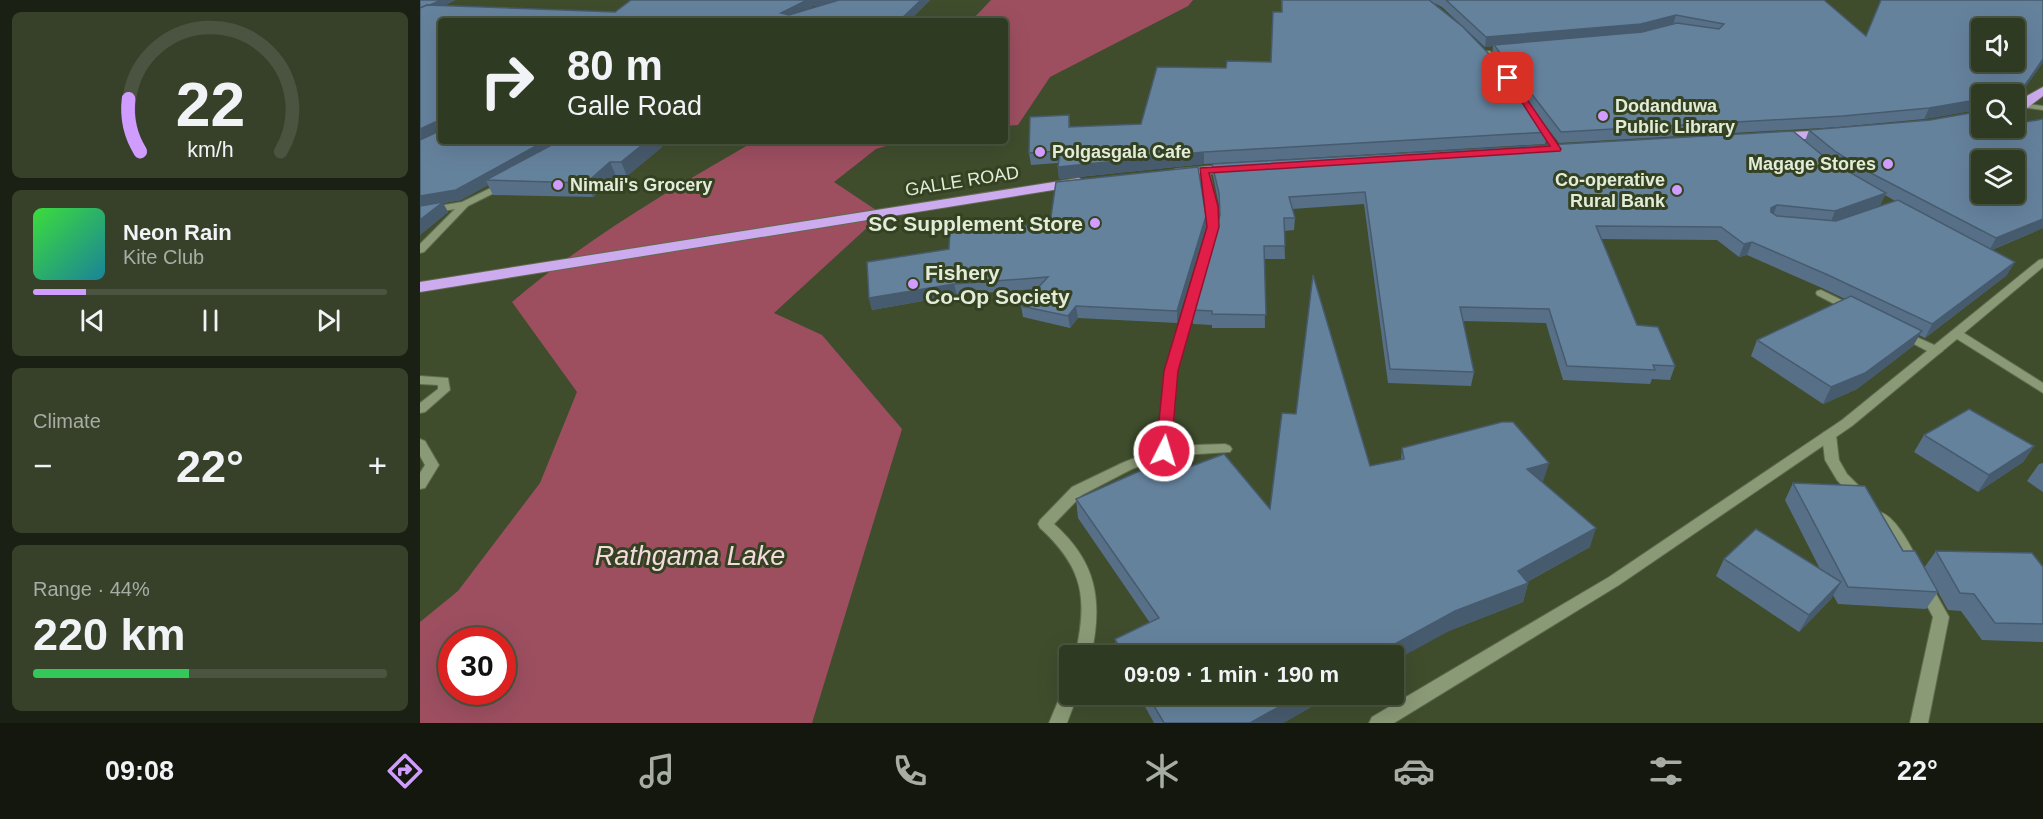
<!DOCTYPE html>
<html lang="en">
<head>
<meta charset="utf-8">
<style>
  body { margin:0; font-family:Arial,sans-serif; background:#37412a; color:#f1f3f6; height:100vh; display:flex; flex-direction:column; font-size:22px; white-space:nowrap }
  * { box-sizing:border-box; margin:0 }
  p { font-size:20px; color:#a7ada5 }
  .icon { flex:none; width:33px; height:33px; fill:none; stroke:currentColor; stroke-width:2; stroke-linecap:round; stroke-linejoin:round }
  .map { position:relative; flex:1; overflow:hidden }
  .side { display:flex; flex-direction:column; gap:12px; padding:12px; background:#1a2013; width:420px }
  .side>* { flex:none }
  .guide { position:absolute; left:18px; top:18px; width:570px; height:126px; border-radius:6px; box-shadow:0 6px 24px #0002,0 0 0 2px #4a5440; background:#2f3a22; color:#f1f3f6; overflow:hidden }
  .controls { position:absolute; left:1551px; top:18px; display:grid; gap:12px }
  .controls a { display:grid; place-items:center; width:54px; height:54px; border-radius:6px; background:#2f3a22; box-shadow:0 6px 24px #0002,0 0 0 2px #4a5440; font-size:30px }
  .speed { position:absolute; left:18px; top:627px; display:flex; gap:12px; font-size:30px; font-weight:700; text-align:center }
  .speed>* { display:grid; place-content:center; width:78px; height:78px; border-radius:50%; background:#2f3a22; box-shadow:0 6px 24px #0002,0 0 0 2px #4a5440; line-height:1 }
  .speed .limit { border:9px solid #d22; background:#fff; color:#111 }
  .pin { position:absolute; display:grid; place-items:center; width:51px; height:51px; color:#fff; margin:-26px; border-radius:12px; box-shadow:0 3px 9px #0006 }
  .me { position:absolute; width:66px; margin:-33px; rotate:5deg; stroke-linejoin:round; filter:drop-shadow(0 0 4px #0008) }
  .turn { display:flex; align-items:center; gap:21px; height:126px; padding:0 30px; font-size:27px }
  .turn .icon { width:78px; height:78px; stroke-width:2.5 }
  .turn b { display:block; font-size:42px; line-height:51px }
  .big { font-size:45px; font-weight:700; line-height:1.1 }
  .side .widget { flex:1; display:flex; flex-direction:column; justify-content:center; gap:9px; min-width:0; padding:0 21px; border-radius:9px; background:#37412a }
  .side .dial { align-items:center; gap:0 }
  .dial svg { height:156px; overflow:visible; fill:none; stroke:#4a5440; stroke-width:7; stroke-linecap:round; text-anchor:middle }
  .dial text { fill:#f1f3f6; stroke:none }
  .song { display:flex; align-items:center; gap:18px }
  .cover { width:72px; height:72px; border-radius:9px; background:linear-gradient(135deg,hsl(120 70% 55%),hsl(190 70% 35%)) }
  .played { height:6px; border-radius:3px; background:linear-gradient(90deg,#d09dff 15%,#4a5440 15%) }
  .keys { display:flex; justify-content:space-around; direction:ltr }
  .heat { display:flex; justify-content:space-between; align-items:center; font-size:33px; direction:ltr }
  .charge { height:9px; border-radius:4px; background:linear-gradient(90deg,#34c759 44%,#4a5440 0) }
  .trip { position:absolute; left:639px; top:645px; width:345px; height:60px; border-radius:6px; background:#2f3a22; box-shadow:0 6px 24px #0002,0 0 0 2px #4a5440; font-weight:700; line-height:60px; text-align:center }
  .dock { display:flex; height:96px; justify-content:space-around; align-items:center; background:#13170e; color:#a7ada5 }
  .dock .icon { width:42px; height:42px }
  .dock .selected { color:#d09dff }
  .dock b { font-size:27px; color:#f1f3f6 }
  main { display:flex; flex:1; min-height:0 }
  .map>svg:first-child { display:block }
  .water { fill:#9d4f60; fill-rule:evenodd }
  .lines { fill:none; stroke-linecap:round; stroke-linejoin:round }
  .lane-casing { stroke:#5f6a4e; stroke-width:2 }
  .street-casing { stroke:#5f6a4e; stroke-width:2 }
  .highway-casing { stroke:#5f6a4e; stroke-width:2 }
  .lane { fill:#8a9976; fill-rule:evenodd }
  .street { fill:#8a9976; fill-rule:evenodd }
  .highway { fill:#cdabef; fill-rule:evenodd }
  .wall { fill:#577087; fill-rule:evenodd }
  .shaded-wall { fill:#475b6e }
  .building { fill:#65829d; stroke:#475b6e; stroke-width:1.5; fill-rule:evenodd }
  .route { fill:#e11d48; stroke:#92132f; stroke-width:1.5 }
  .poi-dot { fill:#d09dff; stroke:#354222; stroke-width:2 }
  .labels { text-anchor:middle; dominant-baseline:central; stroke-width:6; stroke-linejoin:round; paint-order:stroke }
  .far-poi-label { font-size:18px; font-weight:bold; fill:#e3ecd9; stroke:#354222; text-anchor:start }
  .far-street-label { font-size:18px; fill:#e3ecd9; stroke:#354222 }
  .poi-label { font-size:21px; font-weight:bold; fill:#e3ecd9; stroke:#354222; text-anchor:end }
  .near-water-label { font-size:27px; font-style:italic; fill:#f2dade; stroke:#354222 }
</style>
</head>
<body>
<main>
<section class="side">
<div class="widget dial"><svg viewBox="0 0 100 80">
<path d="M14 69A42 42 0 1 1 86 69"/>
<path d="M14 69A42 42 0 0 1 8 42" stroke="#d09dff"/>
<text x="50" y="56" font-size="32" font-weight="700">22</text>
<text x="50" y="72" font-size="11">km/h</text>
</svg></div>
<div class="widget">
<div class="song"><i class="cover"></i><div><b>Neon Rain</b><p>Kite Club</p></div></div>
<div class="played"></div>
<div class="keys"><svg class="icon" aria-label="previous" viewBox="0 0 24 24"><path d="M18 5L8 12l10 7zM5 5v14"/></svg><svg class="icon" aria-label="pause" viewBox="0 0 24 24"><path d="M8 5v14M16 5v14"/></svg><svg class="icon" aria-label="next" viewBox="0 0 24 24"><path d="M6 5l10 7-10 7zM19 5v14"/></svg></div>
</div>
<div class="widget"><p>Climate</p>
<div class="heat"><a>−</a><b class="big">22°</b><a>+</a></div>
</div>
<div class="widget"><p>Range · 44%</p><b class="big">220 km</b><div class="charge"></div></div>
</section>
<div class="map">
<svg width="1623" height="723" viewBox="0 0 1623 723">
  <rect width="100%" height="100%" fill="#3f4d2d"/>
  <g class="water">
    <path d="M571,0H773L768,6L630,77L598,125L585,126V21H551Z"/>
    <path d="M335,141H482L456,149L414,182L462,214L354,313L402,335L482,429L392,723H0V622L38,591L120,483L157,392L92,302C166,239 250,190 335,141ZM32,640H82V692H32Z"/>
  </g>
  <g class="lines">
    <defs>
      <g id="lane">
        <path d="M1401,290L1436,307L1438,309L1432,312L1428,311L1397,295L1396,293L1397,291Z"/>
        <path d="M1483,331L1521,348L1523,351L1517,355L1513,354L1479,336L1477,334L1479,332Z"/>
        <path d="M0,376L28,378L30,390L5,412L0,413V403L18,389V385L0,384Z"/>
        <path d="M1409,431L1414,432L1416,435L1419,460L1427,474L1447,494L1449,498L1447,502L1442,503L1437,502L1417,480L1405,460L1402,435L1404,432Z"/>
        <path d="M0,439L5,441L19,465L5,488L0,489V473L5,465L0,456Z"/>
        <path d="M805,444L810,446L812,449L810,452L746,456L712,469L662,495L634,524C677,562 683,601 671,656H655C668,599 664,568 620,528L618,524L620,520L652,487L702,463L744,446Z"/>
        <path d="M1460,512C1477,517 1492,549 1500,564L1497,568L1492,570L1487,568L1471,539L1453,517L1455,513Z"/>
        <path d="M1505,581L1510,583L1529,617L1508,723H1490L1513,617L1497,587L1500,583Z"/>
        <path d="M650,685V694H658L647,723H629L644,687Z"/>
      </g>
      <g id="street">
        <path d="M1064,51H1070L1102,89L1140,149L1139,151H1133L1096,92L1064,55Z"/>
        <path d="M1600,103L1623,106V110L1600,107Z"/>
        <path d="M222,141H265L261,144L224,146L220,143Z"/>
        <path d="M784,167L789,170L797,206L798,227L757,371L751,451L749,454H739L737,451L745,371L788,227L787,206L779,170Z"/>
        <path d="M85,181L88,182V186L48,206L4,252L0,253V244L35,209L0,215V209L42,202Z"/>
        <path d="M1623,259V267L1544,333L1623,383V393L1537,339L1432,426L1199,585L974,723H949L952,717L1189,577L1422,420L1619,260Z"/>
      </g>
      <g id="highway">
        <path d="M1623,87V96L1607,108L1594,110V103Z"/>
        <path d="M1410,130L1416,134L1414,137L1354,141L1348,137L1354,133Z"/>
        <path d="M817,164L824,168L822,171L755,177L748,173L755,169Z"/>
        <path d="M659,178L666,182L664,185L0,292V282Z"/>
      </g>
    </defs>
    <use href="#lane" class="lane-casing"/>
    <use href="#street" class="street-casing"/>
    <use href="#highway" class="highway-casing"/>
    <use href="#lane" class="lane"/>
    <use href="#street" class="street"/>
    <use href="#highway" class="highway"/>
  </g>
  <g class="wall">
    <path d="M0,0H35L24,6L195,12L211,0H510L489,21H21V141H240L242,147L207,176H196L173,197L73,195L68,185L41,200L23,203L28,212L0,235ZM407,4L385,10L393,6Z"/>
    <path d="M861,0H1404L1446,36L1461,0H1623V62L1597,99L1594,100V94H1562V109L1504,119L1419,127L1139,143L1072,55L1073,46L1065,47L1022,7L1014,3L1043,27L1068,53L1128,132L1125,144L784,164L639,179L638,167V163L611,165L609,153L610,117L649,115L650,127L721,124L737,67L806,68L807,61L851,62L853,12H862ZM1562,28H1594V62H1562Z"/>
    <path d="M1623,119V228L1572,250L1587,275L1505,338L1499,335L1493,346L1437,389L1403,404L1331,356L1337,340L1425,299L1402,288L1327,255L1319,257L1297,240L1181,239L1217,325L1255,366L1250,380L1232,379L1230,384L1143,380L1126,323L1043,321L1054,372L1051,386L968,383L944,204L872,209L875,218L874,230L864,231L865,259H844L845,328H792V325L773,324L772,310L800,216L799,206L793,176L792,164L1385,141L1389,130L1510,120L1562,128H1594ZM1465,195L1475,201L1416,221L1460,205Z"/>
    <path d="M786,227L757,323L658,318L650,328L603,317L601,306L616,289L537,295L452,310L449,298Z"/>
    <path d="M1504,435L1614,446L1603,462L1558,492L1494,452Z"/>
    <path d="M982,448L1123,482H1122L1170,547L1107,582L1108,583L1103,602L1031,630L974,656H697L695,639L730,623L658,518L656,499L748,475L850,509L950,466L981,460Z"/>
    <path d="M1623,463V492L1607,481L1619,464Z"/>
    <path d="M1373,483L1483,551L1504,568L1516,551L1623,567V642L1562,640L1541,611L1528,610L1518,592L1506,609L1418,604L1413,595L1411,599L1379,632L1296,576L1304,559L1400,569L1365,500Z"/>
    <path d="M718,694H914L863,723H734Z"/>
  </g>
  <g class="shaded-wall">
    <path d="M21,0H35L4,16L1,10Z"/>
    <path d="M387,0H429L393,6L364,21L361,13Z"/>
    <path d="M501,0H510L489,21H479Z"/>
    <path d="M1256,15L1253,25L1219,34L1074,45L1073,46L1065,47L1066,37Z"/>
    <path d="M1623,59V62L1597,99L1594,100V97L1599,90Z"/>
    <path d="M1562,99V109L1504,119L1509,108Z"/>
    <path d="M15,122L20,132L0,142V129Z"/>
    <path d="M125,141H147L66,180L68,185L41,200L23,203L28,212L0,235V196Z"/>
    <path d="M227,141H240L242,147L207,176L201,162Z"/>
    <path d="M784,152V164L639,179L638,167Z"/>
    <path d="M190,162L196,176L173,197L166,183Z"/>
    <path d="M1466,193L1460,205L1410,224L1415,211Z"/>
    <path d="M1357,205L1352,218L1346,221L1351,208Z"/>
    <path d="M786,216V227L757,323V311Z"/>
    <path d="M1623,219V228L1569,251L1576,238Z"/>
    <path d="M1332,242L1327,255L1319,257L1324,244Z"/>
    <path d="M1595,262L1587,275L1505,338L1512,324Z"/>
    <path d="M534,284L537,295L452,310L449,298Z"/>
    <path d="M656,306L658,318L650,328L648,316Z"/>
    <path d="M1502,331L1493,346L1437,389L1403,404L1411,387Z"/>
    <path d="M1614,446L1603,462L1558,492L1569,475Z"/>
    <path d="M1129,463L1123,482L1102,488L1107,469Z"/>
    <path d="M1176,528L1170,547L1099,586L1108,583L1103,602L1031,630L974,661V656H953L1035,611L1098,571Z"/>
    <path d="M1421,582L1411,599L1379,632L1389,615Z"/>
    <path d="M882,694H914L863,723H830Z"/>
  </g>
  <g class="building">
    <path d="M0,0H21L10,5H7L0,8Z"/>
    <path d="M211,0H387L361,13L369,15L419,0H501L479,21H21V141H125L36,190L0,196V140L17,132L18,123L15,122L0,129V8L7,5L195,12Z"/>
    <path d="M862,0H1009L1043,27L1068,53L1128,132L784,152L638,167L640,151L609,153L610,117L649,115V127L721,124L737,67L806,68L807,61L851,62L853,12H862Z"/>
    <path d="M1026,0H1404L1446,36L1461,0H1623V59L1603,88L1599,90L1594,97V94H1562V99L1509,108L1423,116L1141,132L1074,45L1222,32L1257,23L1299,29L1304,24L1256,15L1221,24L1066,37ZM1562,28H1594V62H1562Z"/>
    <path d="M1562,111V128H1594V124L1623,119V219L1576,238L1445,170L1416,152L1389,130L1510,120ZM1562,160H1594V194H1562Z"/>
    <path d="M1373,131L1408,160L1466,193L1415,211L1357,205L1351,208V212L1357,216L1416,221L1478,200L1595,262L1512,324L1408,275L1332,242L1324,244L1301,227L1176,226L1217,325L1238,327L1255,366L1233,365L1235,370L1147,366L1129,309L1040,307L1054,372L970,369L945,192L869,197L875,218H864L865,246H844L846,315L792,314V311L772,310L800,215L799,193L792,164Z"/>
    <path d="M139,141H227L201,162H190L166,183L66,180Z"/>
    <path d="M778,167L786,216L757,311L656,306L648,316L601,306L628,277L534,284L449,298L447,262L529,249L530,230L630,224L636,182Z"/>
    <path d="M23,202L0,220V206Z"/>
    <path d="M893,275L950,466L984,459L982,448L1082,422H1093L1129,463L1107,469L1176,528L1098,571L1108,583L1035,611L953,656H704L695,639L739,618L656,499L738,463L748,475L804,454L850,509L862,413L876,414Z"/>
    <path d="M1431,296L1502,331L1445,373L1411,387L1337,340Z"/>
    <path d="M1549,409L1614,446L1569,475L1504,435Z"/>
    <path d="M1373,483L1445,486L1483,551H1495L1518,592L1428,587Z"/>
    <path d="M1336,529L1421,582L1389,615L1304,559Z"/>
    <path d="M1516,551L1612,553L1623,567V624L1575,623L1554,594L1540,593Z"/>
    <path d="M727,694H882L830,723H744Z"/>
  </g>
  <path class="route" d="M1085,76H1091L1141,149L1140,151L789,173L798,206L799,227L758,371L751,451L744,456L738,454L736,451L744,371L787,227L780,168L1130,146Z"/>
  <g class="poi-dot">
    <circle cx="1183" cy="116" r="6"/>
    <circle cx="620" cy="152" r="6"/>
    <circle cx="1468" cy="164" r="6"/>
    <circle cx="138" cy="185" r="6"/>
    <circle cx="1257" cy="190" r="6"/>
    <circle cx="675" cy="223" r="6"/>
    <circle cx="493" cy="284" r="6"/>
  </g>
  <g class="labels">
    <g class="far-poi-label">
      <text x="1195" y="106">Dodanduwa<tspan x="1195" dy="21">Public Library</tspan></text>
      <text x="632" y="152">Polgasgala Cafe</text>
      <text x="1456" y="164" text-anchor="end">Magage Stores</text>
      <text x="1245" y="180" text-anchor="end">Co-operative<tspan x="1245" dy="21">Rural Bank</tspan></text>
      <text x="150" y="185">Nimali's Grocery</text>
    </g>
    <g class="far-street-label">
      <text transform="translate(542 181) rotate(-9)">GALLE ROAD</text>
    </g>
    <g class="poi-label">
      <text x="663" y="223">SC Supplement Store</text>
      <text x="505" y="272" text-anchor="start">Fishery<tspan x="505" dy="24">Co-Op Society</tspan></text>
    </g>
    <g class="near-water-label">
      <text x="270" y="556">Rathgama Lake</text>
    </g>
  </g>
</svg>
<div class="controls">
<a><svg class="icon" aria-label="sound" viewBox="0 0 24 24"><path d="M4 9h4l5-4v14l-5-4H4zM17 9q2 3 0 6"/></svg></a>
<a><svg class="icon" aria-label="search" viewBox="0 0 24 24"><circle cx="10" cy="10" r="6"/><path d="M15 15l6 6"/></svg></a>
<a><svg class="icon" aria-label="layers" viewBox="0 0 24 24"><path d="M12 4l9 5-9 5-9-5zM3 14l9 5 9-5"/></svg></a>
</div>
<div class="speed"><div class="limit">30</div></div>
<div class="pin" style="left:1088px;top:78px;background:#d93025"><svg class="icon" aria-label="arrive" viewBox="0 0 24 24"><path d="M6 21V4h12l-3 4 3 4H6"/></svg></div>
<svg class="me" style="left:744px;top:451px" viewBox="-20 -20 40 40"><circle r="17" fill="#e11d48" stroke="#fff" stroke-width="3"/><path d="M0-11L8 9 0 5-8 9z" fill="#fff"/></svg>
<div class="trip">09:09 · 1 min · 190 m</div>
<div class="guide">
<div class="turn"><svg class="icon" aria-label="right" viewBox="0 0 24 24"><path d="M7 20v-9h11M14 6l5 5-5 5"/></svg><div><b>80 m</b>Galle Road</div></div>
</div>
</div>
</main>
<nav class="dock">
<b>09:08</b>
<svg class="icon selected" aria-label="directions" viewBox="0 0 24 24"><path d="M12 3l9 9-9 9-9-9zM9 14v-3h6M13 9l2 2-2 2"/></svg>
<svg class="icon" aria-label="music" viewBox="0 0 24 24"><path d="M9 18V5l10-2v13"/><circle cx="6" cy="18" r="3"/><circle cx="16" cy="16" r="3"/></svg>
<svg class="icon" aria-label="phone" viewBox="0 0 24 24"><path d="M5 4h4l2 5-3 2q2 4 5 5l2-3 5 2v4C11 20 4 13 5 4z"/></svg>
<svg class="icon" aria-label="climate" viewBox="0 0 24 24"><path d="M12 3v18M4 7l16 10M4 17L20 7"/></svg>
<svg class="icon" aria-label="car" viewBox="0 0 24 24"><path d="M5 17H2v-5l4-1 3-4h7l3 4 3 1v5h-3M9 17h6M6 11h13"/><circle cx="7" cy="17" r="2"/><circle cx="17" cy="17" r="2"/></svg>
<svg class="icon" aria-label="filters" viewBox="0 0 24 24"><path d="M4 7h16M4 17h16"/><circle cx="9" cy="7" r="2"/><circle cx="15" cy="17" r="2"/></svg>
<b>22°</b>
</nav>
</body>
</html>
